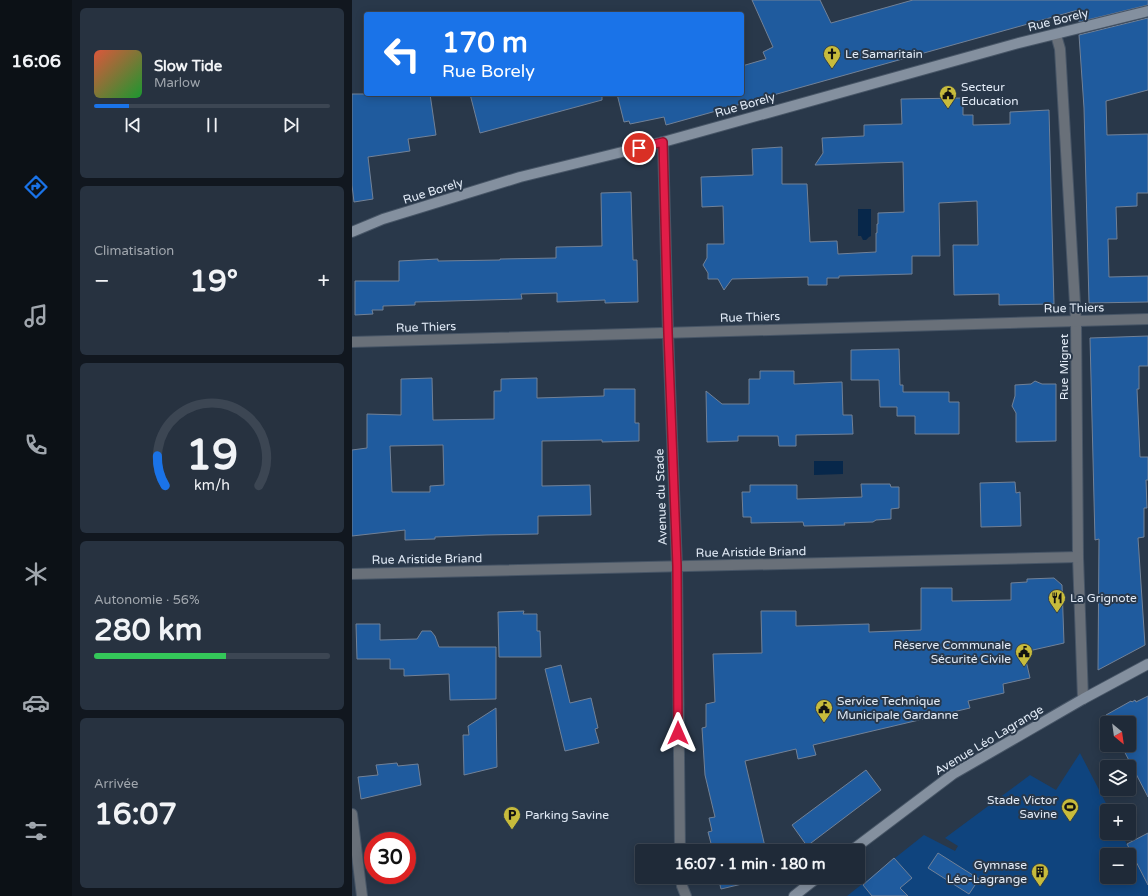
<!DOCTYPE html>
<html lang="fr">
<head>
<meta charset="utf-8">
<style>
  body { margin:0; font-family:"Varela Round",sans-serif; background:#273240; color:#f1f3f6; height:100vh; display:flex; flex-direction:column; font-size:15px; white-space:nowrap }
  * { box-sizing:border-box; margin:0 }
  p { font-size:13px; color:#a1a7ae }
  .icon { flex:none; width:22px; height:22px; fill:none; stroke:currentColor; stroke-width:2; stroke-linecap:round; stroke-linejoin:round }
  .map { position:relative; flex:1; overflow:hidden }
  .side { display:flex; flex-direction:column; gap:8px; padding:8px; background:#11171f; width:280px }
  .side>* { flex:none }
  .hud { position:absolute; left:12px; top:12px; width:380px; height:84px; border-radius:4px; box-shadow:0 2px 10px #0003,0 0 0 1px #3c4653; background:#1a73e8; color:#fff; overflow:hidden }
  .needle { width:26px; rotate:151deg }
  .tools { position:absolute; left:748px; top:716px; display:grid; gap:8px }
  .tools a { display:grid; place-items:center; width:36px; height:36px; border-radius:4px; background:#1f2a38; box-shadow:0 2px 10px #0003,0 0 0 1px #3c4653; font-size:20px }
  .speed { position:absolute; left:12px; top:832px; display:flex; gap:8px; font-size:20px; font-weight:700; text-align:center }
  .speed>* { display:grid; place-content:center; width:52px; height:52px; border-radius:50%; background:#1f2a38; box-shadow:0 2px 10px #0003,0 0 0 1px #3c4653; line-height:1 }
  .speed .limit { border:6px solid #d22; background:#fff; color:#111 }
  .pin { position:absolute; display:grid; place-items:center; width:34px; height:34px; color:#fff; margin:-17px; border:2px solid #fff; border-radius:50%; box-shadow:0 1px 4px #0007 }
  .me { position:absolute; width:44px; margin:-22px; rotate:0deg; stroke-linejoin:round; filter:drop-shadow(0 0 3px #0008) }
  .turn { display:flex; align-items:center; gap:14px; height:84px; padding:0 12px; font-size:18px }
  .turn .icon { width:52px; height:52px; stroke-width:2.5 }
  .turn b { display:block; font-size:28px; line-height:34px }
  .big { font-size:30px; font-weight:800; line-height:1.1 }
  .side .card { flex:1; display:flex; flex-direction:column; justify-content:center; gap:6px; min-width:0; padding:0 14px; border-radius:6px; background:#273240 }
  .side .dial { align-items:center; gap:0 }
  .dial svg { height:104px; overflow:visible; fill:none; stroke:#3c4653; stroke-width:7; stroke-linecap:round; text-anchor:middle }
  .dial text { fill:#f1f3f6; stroke:none }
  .song { display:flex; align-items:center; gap:12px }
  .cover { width:48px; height:48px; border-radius:6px; background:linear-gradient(135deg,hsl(10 70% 55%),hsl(130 70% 35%)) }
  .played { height:4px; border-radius:2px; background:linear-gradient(90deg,#1a73e8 15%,#3c4653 15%) }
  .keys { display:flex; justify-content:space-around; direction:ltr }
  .heat { display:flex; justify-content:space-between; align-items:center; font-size:22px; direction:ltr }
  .charge { height:6px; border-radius:3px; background:linear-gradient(90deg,#34c759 56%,#3c4653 0) }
  .trip { position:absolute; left:283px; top:844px; width:230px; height:40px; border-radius:4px; background:#1f2a38; box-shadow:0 2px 10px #0003,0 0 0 1px #3c4653; font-weight:800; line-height:40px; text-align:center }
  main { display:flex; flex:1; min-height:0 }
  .tabs { display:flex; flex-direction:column; width:72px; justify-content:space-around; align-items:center; background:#0c1116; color:#a1a7ae }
  .tabs .icon { width:28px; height:28px }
  .tabs .selected { color:#1a73e8 }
  .tabs b { font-size:18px; color:#f1f3f6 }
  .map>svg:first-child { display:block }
  .green { fill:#0f447e; fill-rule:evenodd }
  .water { fill:#07274a }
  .building { fill:#1f5b9e; stroke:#718197; fill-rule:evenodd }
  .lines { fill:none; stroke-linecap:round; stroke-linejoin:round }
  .street-casing { stroke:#475566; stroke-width:12 }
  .secondary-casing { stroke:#475566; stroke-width:12 }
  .street { stroke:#697079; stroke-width:10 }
  .secondary { stroke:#84909f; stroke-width:10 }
  .route-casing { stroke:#92132f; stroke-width:10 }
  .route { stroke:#e11d48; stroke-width:7 }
  .labels { text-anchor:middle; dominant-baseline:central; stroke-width:4; stroke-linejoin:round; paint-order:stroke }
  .street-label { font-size:12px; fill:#e2ebf7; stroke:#29384a }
  .poi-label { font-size:12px; fill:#e2ebf7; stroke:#29384a; text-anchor:start }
</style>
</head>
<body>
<main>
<nav class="tabs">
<b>16:06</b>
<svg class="icon selected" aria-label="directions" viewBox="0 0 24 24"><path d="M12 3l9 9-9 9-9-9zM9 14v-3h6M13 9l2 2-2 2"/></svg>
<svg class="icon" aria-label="music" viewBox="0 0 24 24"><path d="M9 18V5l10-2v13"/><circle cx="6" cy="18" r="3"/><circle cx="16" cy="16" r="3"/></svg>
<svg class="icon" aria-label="phone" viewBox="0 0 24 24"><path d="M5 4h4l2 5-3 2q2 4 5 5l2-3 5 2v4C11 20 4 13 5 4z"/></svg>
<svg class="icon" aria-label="climate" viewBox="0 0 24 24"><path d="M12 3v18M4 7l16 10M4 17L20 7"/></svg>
<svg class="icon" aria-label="car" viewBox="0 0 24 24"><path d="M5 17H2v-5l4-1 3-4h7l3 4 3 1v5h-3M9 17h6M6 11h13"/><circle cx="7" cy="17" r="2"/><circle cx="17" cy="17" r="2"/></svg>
<svg class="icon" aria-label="filters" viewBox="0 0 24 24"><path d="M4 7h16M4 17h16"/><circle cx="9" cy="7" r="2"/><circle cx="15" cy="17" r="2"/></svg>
</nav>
<section class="side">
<div class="card">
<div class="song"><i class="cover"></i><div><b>Slow Tide</b><p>Marlow</p></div></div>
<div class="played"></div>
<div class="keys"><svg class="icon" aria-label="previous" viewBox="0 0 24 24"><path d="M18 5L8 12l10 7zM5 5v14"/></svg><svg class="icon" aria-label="pause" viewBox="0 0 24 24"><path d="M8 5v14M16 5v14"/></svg><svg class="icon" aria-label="next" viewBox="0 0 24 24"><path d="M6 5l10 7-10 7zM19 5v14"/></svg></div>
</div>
<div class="card"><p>Climatisation</p>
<div class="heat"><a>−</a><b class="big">19°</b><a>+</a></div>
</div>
<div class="card dial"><svg viewBox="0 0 100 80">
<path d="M14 69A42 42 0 1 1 86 69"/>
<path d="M14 69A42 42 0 0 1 8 46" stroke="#1a73e8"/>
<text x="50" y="56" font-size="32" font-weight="700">19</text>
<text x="50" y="72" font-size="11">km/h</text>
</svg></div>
<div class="card"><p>Autonomie · 56%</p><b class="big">280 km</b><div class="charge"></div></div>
<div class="card"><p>Arrivée</p><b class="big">16:07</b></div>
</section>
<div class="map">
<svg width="796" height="896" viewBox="0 0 796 896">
  <rect width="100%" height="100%" fill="#29384a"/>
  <path class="green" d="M728,753L758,811H755V833H769L796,885V896H495L572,835L603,851L606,846L593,838L678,775L704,790ZM755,855H777V877H755Z"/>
  <g class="water">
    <path d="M506,209H519V236L517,237L514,240H511L509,236H506Z"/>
    <path d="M462,461H491V474L462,475Z"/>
  </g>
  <g class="building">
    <path d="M400,0H468L479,23L561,0H796V5L727,22L726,10L314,125L312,117L278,124L277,121L272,122L265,94H390V66L414,59L411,52L421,47Z"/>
    <path d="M796,18V90L754,101L755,135L796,134V193H785V206L764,207L765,239H756L757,277L796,276V302L737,303L732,108L727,35Z"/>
    <path d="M0,94H78L84,135L56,139L58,151L16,157L21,199L2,202L0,185Z"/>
    <path d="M118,94H250V100L128,133Z"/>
    <path d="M611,98V115H621V125L658,124V112L697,110L702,304L647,305V294L602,295L601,245H626L625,201L587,203L588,256H560V274L487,276V278H475V285H456V277L380,279L372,290L366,279H356V273L351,265L355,258V244H372L371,206L350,207L349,177L401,175L400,149L430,147V184H455L458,242L485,241L486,254L524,252V233H525V224H526V213L552,212L551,162L463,165L471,153L470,138L512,136V125L550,124L549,99Z"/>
    <path d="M279,192L281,260H285L286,302L253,303V300L205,302V293L169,294L170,299L63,302V305L31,306V310H20L21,314L3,315V281H47V261L86,259V261L148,260V259L204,258V247L250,246L249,193Z"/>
    <path d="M796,336V366H787V389H785L788,457H796V480H794L795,508H792V537L786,538L793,645L746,670L747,539L743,540L738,338Z"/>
    <path d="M547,349L548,385H551V392H597V402H607V434H563V416H545V407H528L527,380H499V350Z"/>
    <path d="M408,371H442V384L490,382L491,415H500L501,434L444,435V446H427L426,436H386V441L355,442L354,391L370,404H397V379H408Z"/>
    <path d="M80,378L81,420L142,419V391H149V379L185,378V398L252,396V389H283V423H287V441L250,442V440L190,441V486L238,485L239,515L186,516V534L134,535L83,537V539L53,540V530L0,536V450L15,448V414L49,415V379ZM91,445L92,485L78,486V492H40L38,446Z"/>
    <path d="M683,381L690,384H704V441L664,442V413L660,406L663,396V385L679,384Z"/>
    <path d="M663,482L664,493L668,492L669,526L629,527L628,483Z"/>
    <path d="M509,484H538L539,487H547V508L539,509V519L524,520L521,522L492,523L493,525L452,526L451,522L399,523V517H391L390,492H398V485H445V499L510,497Z"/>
    <path d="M702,578L710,585L712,643L672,652L678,678L651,684L652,693L616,701L618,708L461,745L464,755L446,759L444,749L393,761L414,851H361L356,832L360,831L357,818L363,817L353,775L350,728L354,727V704L363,702L361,654L410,653L409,611H444V626L517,624V632L569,630V588H600V601L659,600V583L675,582V579Z"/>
    <path d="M172,611L171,614H185V631H188L189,657H147L146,612Z"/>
    <path d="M4,624H28V640L65,639L70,631H79L83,636L87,647H144V699L98,700L97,674L52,676V669H38V659H5Z"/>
    <path d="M209,665L218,703L239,698L246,728L243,729L247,743L213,751L193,669Z"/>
    <path d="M796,696V797L769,745H777V723H758L754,715L779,701L780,702L783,700L784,702Z"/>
    <path d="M144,708L145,767L112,775L111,735H117L116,726Z"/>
    <path d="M45,763L46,766L66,764L69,785L9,799L6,777L26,775L24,765Z"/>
    <path d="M514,770L529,790L455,846L440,825Z"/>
    <path d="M796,833V885L775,844Z"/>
    <path d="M586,853L627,879L617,894L576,868Z"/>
    <path d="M542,858L560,878L548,888L556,896H520L511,885Z"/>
    <path d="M366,877H414L411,879L369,889Z"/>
  </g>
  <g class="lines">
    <defs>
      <g id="street">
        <path d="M704,35L708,49L724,321L726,557L731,699"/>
        <path d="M311,142L316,333L325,567L328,851"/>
        <path d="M0,342L796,319"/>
        <path d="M0,574L726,557"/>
        <path d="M0,814L10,896"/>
        <path d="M329,877L330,886L334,896"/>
      </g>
      <g id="secondary">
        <path d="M0,232L31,219L168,177L311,142L663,44L796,11"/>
        <path d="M499,851L601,774L731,699L796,664"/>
        <path d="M442,896L466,877"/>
      </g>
    </defs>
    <use href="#street" class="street-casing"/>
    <use href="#secondary" class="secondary-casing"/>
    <use href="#street" class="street"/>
    <use href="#secondary" class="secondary"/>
  </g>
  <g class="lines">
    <defs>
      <path id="route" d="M287,148L311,142L316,333L325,566L326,733"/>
    </defs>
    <use href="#route" class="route-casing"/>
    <use href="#route" class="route"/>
  </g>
  <defs>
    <symbol id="church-pin" viewBox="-11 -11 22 30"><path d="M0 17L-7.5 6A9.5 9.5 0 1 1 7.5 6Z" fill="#c7bb3c" stroke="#29384a"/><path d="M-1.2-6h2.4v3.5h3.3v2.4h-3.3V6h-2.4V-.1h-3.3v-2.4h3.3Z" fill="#111"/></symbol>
    <symbol id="civic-pin" viewBox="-11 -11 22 30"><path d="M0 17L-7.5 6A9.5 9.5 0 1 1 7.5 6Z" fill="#c7bb3c" stroke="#29384a"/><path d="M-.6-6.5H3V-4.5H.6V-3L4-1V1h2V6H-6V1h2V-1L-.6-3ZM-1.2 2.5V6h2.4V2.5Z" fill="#111"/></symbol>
    <symbol id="restaurant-pin" viewBox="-11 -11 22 30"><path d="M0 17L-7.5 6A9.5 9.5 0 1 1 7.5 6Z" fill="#c7bb3c" stroke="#29384a"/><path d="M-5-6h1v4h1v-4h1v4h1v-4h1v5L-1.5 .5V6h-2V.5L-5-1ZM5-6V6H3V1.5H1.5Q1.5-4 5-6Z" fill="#111"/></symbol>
    <symbol id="stadium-pin" viewBox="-11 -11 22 30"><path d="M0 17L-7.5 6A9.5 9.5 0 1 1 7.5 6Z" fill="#c7bb3c" stroke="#29384a"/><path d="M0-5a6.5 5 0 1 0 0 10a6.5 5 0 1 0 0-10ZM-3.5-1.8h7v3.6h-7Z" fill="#111"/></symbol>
    <symbol id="parking-pin" viewBox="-11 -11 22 30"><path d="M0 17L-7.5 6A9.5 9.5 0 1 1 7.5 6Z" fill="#c7bb3c" stroke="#29384a"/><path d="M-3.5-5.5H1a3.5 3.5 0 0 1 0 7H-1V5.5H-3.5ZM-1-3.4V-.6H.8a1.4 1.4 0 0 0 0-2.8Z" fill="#111"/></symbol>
    <symbol id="building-pin" viewBox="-11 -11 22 30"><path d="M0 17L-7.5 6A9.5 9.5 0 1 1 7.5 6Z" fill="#c7bb3c" stroke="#29384a"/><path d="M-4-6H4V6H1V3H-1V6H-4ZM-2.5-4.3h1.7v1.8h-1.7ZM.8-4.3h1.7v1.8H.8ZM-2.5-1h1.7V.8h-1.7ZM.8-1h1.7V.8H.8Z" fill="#111"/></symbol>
  </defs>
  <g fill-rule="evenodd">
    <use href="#church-pin" x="470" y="44" width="20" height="27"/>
    <use href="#civic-pin" x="586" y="84" width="20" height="27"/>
    <use href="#restaurant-pin" x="695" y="588" width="20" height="27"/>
    <use href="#civic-pin" x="662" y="642" width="20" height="27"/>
    <use href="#civic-pin" x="462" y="698" width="20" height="27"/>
    <use href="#stadium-pin" x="708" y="797" width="20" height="27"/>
    <use href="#parking-pin" x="150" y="805" width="20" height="27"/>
    <use href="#building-pin" x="678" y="862" width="20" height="27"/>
  </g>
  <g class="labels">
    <g class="street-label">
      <text transform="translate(706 20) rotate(-14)">Rue Borely</text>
      <text transform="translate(393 105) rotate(-16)">Rue Borely</text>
      <text transform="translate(81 191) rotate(-17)">Rue Borely</text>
      <text transform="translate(722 308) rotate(-1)">Rue Thiers</text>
      <text transform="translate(398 317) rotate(-2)">Rue Thiers</text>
      <text transform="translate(74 327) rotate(-2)">Rue Thiers</text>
      <text transform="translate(712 367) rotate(-90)">Rue Mignet</text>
      <text transform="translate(309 497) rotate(-92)">Avenue du Stade</text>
      <text transform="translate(399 552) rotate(-1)">Rue Aristide Briand</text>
      <text transform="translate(75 559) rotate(-1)">Rue Aristide Briand</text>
      <text transform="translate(637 740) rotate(-31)">Avenue Léo Lagrange</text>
    </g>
    <g class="poi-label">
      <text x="493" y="54">Le Samaritain</text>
      <text x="609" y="87">Secteur<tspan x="609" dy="14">Education</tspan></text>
      <text x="718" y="598">La Grignote</text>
      <text x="659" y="645" text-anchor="end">Réserve Communale<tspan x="659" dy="14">Sécurité Civile</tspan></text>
      <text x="485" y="701">Service Technique<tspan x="485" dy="14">Municipale Gardanne</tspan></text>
      <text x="705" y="800" text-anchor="end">Stade Victor<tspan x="705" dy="14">Savine</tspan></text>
      <text x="173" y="815">Parking Savine</text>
      <text x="675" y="865" text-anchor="end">Gymnase<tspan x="675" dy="14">Léo-Lagrange</tspan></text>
    </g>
  </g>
</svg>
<div class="tools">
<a><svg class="needle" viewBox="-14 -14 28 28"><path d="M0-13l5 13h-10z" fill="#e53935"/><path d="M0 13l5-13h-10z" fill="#a1a7ae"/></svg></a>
<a><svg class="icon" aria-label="layers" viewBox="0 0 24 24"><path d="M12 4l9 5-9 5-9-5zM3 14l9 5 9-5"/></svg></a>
<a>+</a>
<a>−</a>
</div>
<div class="speed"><div class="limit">30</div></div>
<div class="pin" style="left:287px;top:148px;background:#d93025"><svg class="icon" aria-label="arrive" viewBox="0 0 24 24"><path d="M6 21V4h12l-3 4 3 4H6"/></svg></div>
<svg class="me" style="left:326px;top:733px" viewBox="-20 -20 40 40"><path d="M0-17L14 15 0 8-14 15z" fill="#e11d48" stroke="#fff" stroke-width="4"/></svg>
<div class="trip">16:07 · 1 min · 180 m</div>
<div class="hud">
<div class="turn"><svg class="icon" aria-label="left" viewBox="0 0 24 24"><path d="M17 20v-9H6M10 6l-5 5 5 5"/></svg><div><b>170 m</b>Rue Borely</div></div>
</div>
</div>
</main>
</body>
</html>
